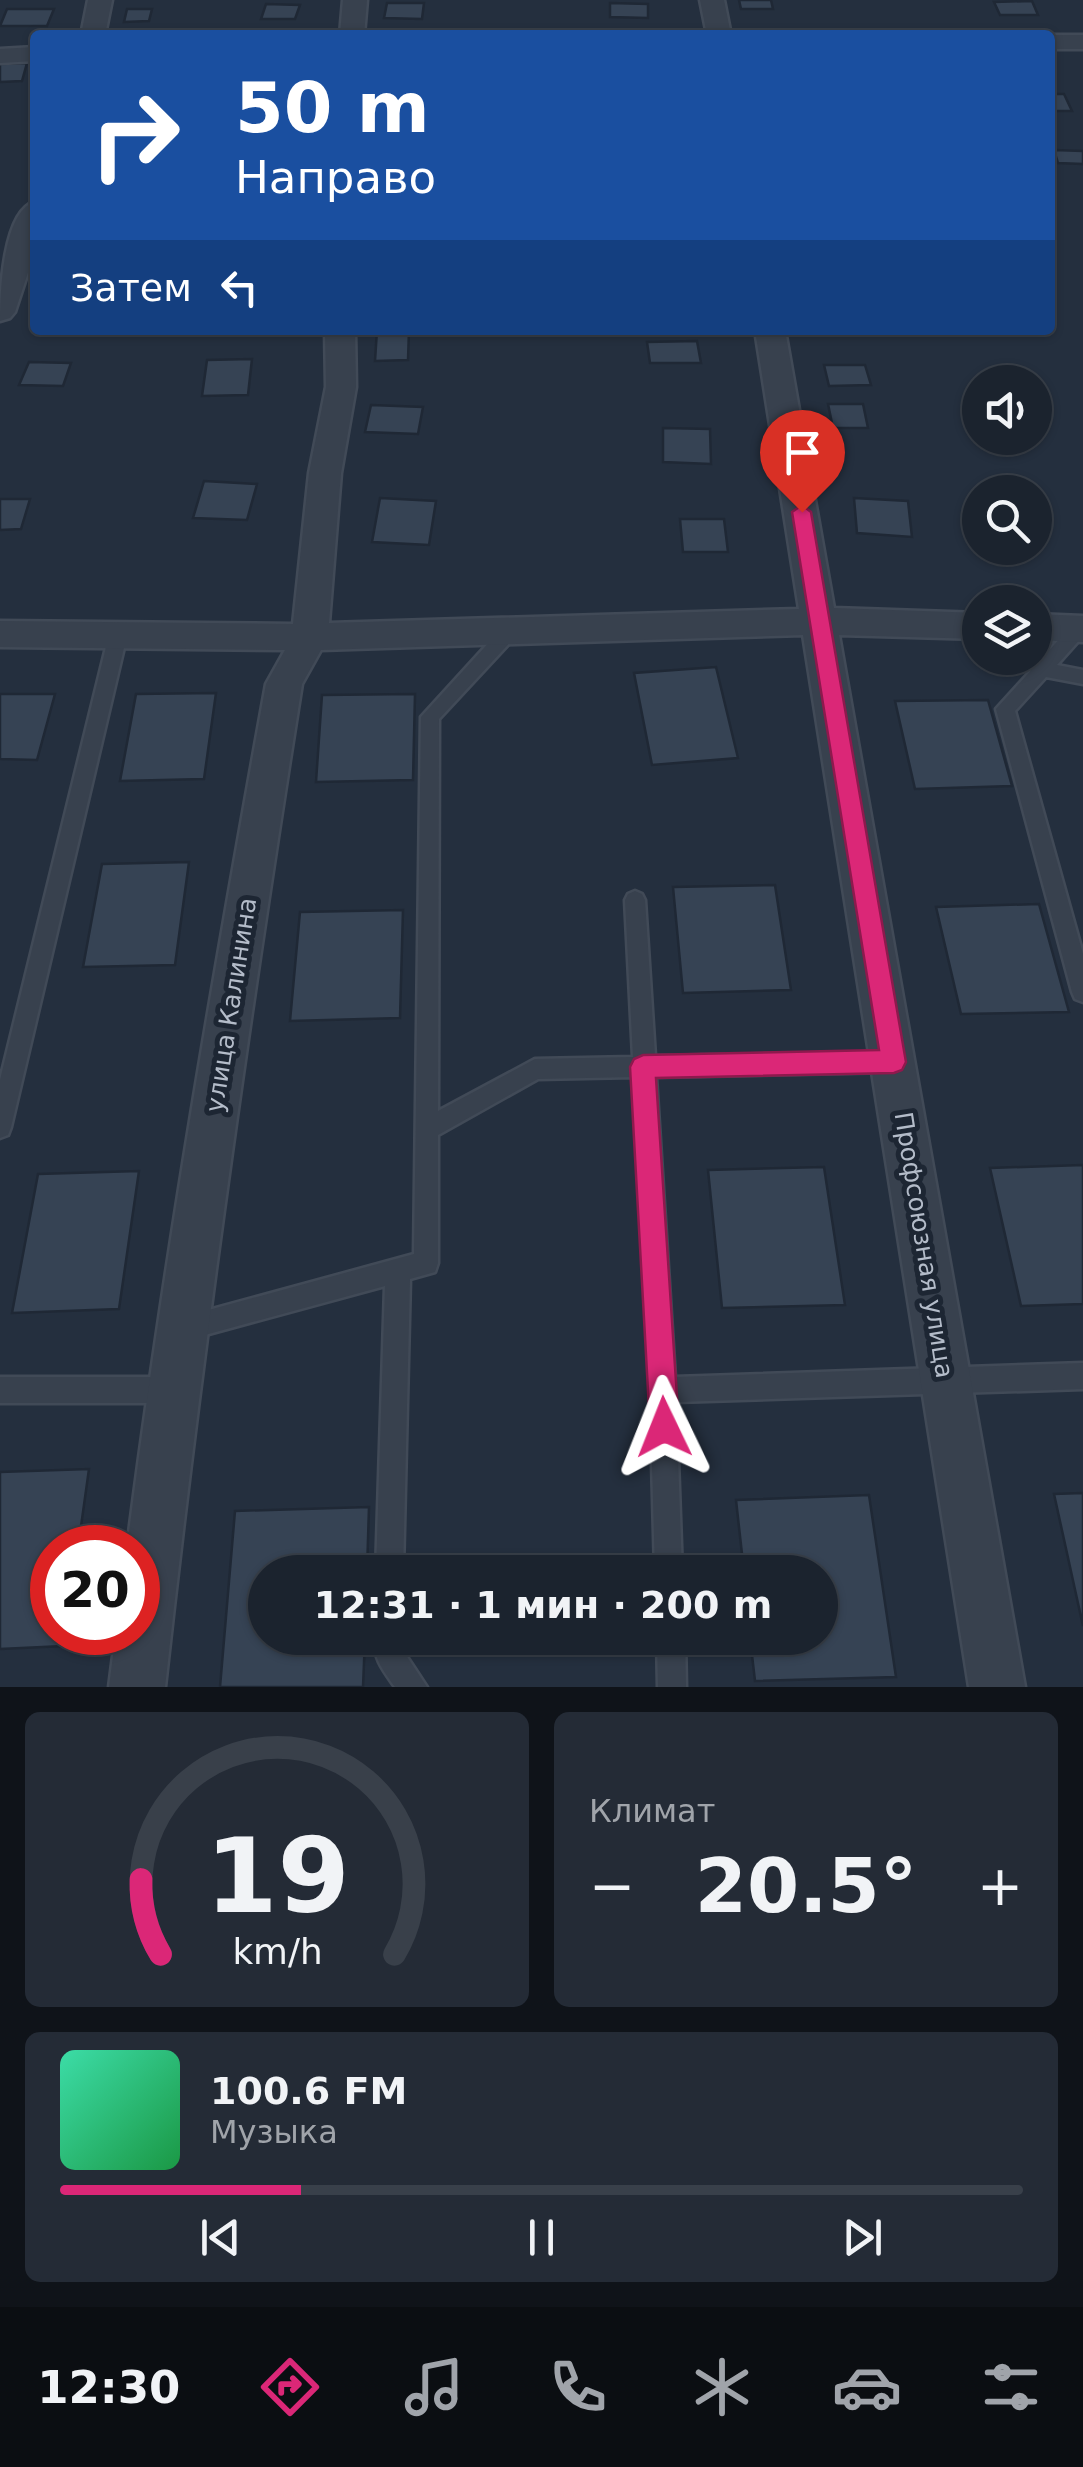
<!DOCTYPE html>
<html lang="ru">
<head>
<meta charset="utf-8">
<style>
  body { margin:0; font-family:"DejaVu Sans",sans-serif; background:#242b36; color:#f1f3f6; height:100vh; display:flex; flex-direction:column; font-size:38px; white-space:nowrap }
  * { box-sizing:border-box; margin:0 }
  p { font-size:32px; color:#a0a4aa }
  .icon { flex:none; width:55px; height:55px; fill:none; stroke:currentColor; stroke-width:2; stroke-linecap:round; stroke-linejoin:round }
  .map { position:relative; height:1687px; overflow:hidden }
  .panel { display:flex; flex-direction:column; gap:25px; padding:25px; background:#0f1319; flex:1 }
  .panel>* { flex:none }
  .top-card { position:absolute; left:30px; top:30px; width:1025px; height:305px; border-radius:10px; box-shadow:0 2px 8px #0004,0 0 0 2px #39404a; background:#1a4fa0; color:#fff; overflow:hidden }
  .controls { position:absolute; left:962px; top:365px; display:grid; gap:20px }
  .controls a { display:grid; place-items:center; width:90px; height:90px; border-radius:50%; background:#1b232e; box-shadow:0 2px 8px #0004,0 0 0 2px #39404a; font-size:50px }
  .speed { position:absolute; left:30px; top:1525px; display:flex; gap:20px; font-size:50px; font-weight:700; text-align:center }
  .speed>* { display:grid; place-content:center; width:130px; height:130px; border-radius:50%; background:#1b232e; box-shadow:0 2px 8px #0004,0 0 0 2px #39404a; line-height:1 }
  .speed .limit { border:15px solid #d22; background:#fff; color:#111 }
  .pin { position:absolute; display:grid; place-items:center; width:85px; height:85px; color:#fff; margin:-102px -42px; border-radius:50% 50% 50% 0; rotate:-45deg; box-shadow:0 0 10px #0007 }
  .pin .icon { rotate:45deg }
  .me { position:absolute; width:110px; margin:-55px; rotate:358deg; stroke-linejoin:round; filter:drop-shadow(0 0 8px #0008) }
  .turn { display:flex; align-items:center; gap:35px; height:210px; padding:0 40px; font-size:45px }
  .turn .icon { width:130px; height:130px; stroke-width:2.5 }
  .turn b { display:block; font-size:70px; line-height:85px }
  .then { display:flex; align-items:center; height:95px; padding:0 40px; background:#0003; gap:20px; font-size:38px }
  .big { font-size:75px; font-weight:700; line-height:1.1 }
  .panel .tile { flex:1; display:flex; flex-direction:column; justify-content:center; gap:15px; min-width:0; padding:0 35px; border-radius:15px; background:#242b36 }
  .panel .dial { align-items:center; gap:0 }
  .dial svg { height:260px; overflow:visible; fill:none; stroke:#39404a; stroke-width:7; stroke-linecap:round; text-anchor:middle }
  .dial text { fill:#f1f3f6; stroke:none }
  .song { display:flex; align-items:center; gap:30px }
  .cover { width:120px; height:120px; border-radius:15px; background:linear-gradient(135deg,hsl(160 70% 55%),hsl(140 70% 35%)) }
  .played { height:10px; border-radius:5px; background:linear-gradient(90deg,#db2777 25%,#39404a 25%) }
  .keys { display:flex; justify-content:space-around; direction:ltr }
  .heat { display:flex; justify-content:space-between; align-items:center; font-size:55px; direction:ltr }
  .panel .tiles { flex:1; display:grid; gap:25px; grid-template-columns:1fr 1fr }
  .tile:last-child { grid-column:span 2 }
  .trip { position:absolute; left:248px; top:1555px; width:590px; height:100px; border-radius:50px; background:#1b232e; box-shadow:0 2px 8px #0004,0 0 0 2px #39404a; font-weight:700; line-height:100px; text-align:center }
  .menu { display:flex; height:160px; justify-content:space-around; align-items:center; background:#0b0e12; color:#a0a4aa }
  .menu .icon { width:70px; height:70px }
  .menu .active { color:#db2777 }
  .menu b { font-size:45px; color:#f1f3f6 }
  .map>svg:first-child { display:block }
  .building { fill:#364354; stroke:#1f2835; stroke-width:2.5 }
  .lines { fill:none; stroke-linecap:round; stroke-linejoin:round }
  .service-casing { stroke:#414a57; stroke-width:5 }
  .minor-casing { stroke:#414a57; stroke-width:5 }
  .service { fill:#38414e; fill-rule:evenodd }
  .minor { fill:#38414e; fill-rule:evenodd }
  .route { fill:#db2777; stroke:#8e194d; stroke-width:2.5 }
  .labels { text-anchor:middle; dominant-baseline:central; stroke-width:10; stroke-linejoin:round; paint-order:stroke }
  .street-label { font-size:25px; fill:#b4bcc9; stroke:#1d2633 }
</style>
</head>
<body>
<div class="map">
<svg width="1083" height="1687" viewBox="0 0 1083 1687">
  <rect width="100%" height="100%" fill="#242f3e"/>
  <g class="building">
    <path d="M739,0H771L773,9H741Z"/>
    <path d="M1032,1L1038,15H1000L994,2Z"/>
    <path d="M387,3H424L422,19L384,18Z"/>
    <path d="M610,3L648,4V18L610,17Z"/>
    <path d="M266,4L300,5L295,19H261Z"/>
    <path d="M7,9H54L47,26H0Z"/>
    <path d="M127,9H152L149,21L124,22Z"/>
    <path d="M27,63L22,81L0,82V64Z"/>
    <path d="M1050,94H1064L1072,111H1050Z"/>
    <path d="M1054,150L1083,151V164L1058,163Z"/>
    <path d="M377,330H409L408,360L375,361Z"/>
    <path d="M697,341L701,363H650L647,342Z"/>
    <path d="M252,359L248,395L202,396L207,360Z"/>
    <path d="M29,362L71,363L63,386L19,385Z"/>
    <path d="M824,365H865L871,385L829,386Z"/>
    <path d="M828,404H863L868,428H833Z"/>
    <path d="M371,405L423,407L418,434L365,432Z"/>
    <path d="M663,428L710,429L711,464L663,462Z"/>
    <path d="M204,481L257,484L247,520L193,518Z"/>
    <path d="M380,498L436,501L429,545L372,542Z"/>
    <path d="M854,498L908,501L912,537L857,533Z"/>
    <path d="M0,499H30L21,529L0,530Z"/>
    <path d="M680,519H724L728,552H683Z"/>
    <path d="M716,667L738,758L652,765L634,673Z"/>
    <path d="M216,693L204,779L120,781L136,694Z"/>
    <path d="M0,694H55L37,760L0,759Z"/>
    <path d="M415,694L413,780L316,782L322,695Z"/>
    <path d="M988,700L1012,786L915,789L895,701Z"/>
    <path d="M189,862L175,965L83,967L102,864Z"/>
    <path d="M775,885L791,990L683,993L673,887Z"/>
    <path d="M1039,904L1069,1012L961,1014L936,907Z"/>
    <path d="M403,910L400,1018L290,1021L300,912Z"/>
    <path d="M1083,1165V1304L1021,1306L990,1168Z"/>
    <path d="M824,1167L845,1305L722,1308L708,1170Z"/>
    <path d="M139,1171L119,1309L12,1313L38,1174Z"/>
    <path d="M89,1469L78,1548H52V1632H66L64,1646L0,1649V1472Z"/>
    <path d="M1083,1493V1626L1054,1494Z"/>
    <path d="M869,1495L896,1677L755,1681L750,1638H820V1572H744L736,1500Z"/>
    <path d="M369,1507L367,1572H265V1638H365L363,1687H220L235,1511Z"/>
  </g>
  <g class="lines">
    <defs>
      <g id="service">
        <path d="M1079,622L1083,624V636L1057,665L1083,670V684L1046,677L1015,711L1083,954V1002L1075,999L1072,992L996,709L1073,624Z"/>
        <path d="M510,624L519,631L516,636L439,719L438,1111L535,1059L633,1057L625,900L628,894L635,891L642,894L645,900L655,1056L894,1052L902,1055L905,1062L902,1069L894,1072L656,1077L675,1377L1083,1363V1389L676,1402L682,1572H655L650,1390L634,1077L538,1079L438,1135V1263L435,1272L410,1279L403,1572H376L385,1286L183,1341L174,1338L171,1329L174,1320L183,1317L414,1254L421,717L504,626Z"/>
        <path d="M118,628L127,635L11,1127L8,1135L0,1138V1080L109,635Z"/>
        <path d="M0,1377H172L181,1381L185,1390L181,1399L172,1403H0Z"/>
        <path d="M374,1638H402V1649L427,1687H395C383,1670 374,1660 374,1638Z"/>
        <path d="M657,1638H685L686,1687H658Z"/>
      </g>
      <g id="minor">
        <path d="M88,0H112L105,35H81Z"/>
        <path d="M343,0H367L364,35H340Z"/>
        <path d="M700,0H724L731,35H707Z"/>
        <path d="M1049,35H1083V49H1050Z"/>
        <path d="M35,47V61L0,63V49Z"/>
        <path d="M35,202V251L15,312L10,318L0,321C0,293 3,210 35,202Z"/>
        <path d="M325,330H355L356,387L341,473L329,623L799,609L755,330H785L834,608L980,613V639L839,635L1025,1687H969L803,635L321,650L302,684C249,1018 202,1351 165,1687H109L116,1632H138V1548H127C164,1258 214,971 266,684L285,650L0,647V621L293,624L309,473L326,387Z"/>
        <path d="M1035,614L1083,616V642L1035,640Z"/>
      </g>
    </defs>
    <use href="#service" class="service-casing"/>
    <use href="#minor" class="minor-casing"/>
    <use href="#service" class="service"/>
    <use href="#minor" class="minor"/>
  </g>
  <path class="route" d="M802,505L811,512L906,1062L902,1070L894,1073L656,1078L679,1427L675,1437L664,1441L654,1437L650,1427L630,1067L634,1059L643,1055L879,1050L792,512Z"/>
  <g class="labels">
    <g class="street-label">
      <text transform="translate(231 1005) rotate(-81)">улица Калинина</text>
      <text transform="translate(924 1245) rotate(81)">Профсоюзная улица</text>
    </g>
  </g>
</svg>
<div class="controls">
<a><svg class="icon" aria-label="sound" viewBox="0 0 24 24"><path d="M4 9h4l5-4v14l-5-4H4zM17 9q2 3 0 6"/></svg></a>
<a><svg class="icon" aria-label="search" viewBox="0 0 24 24"><circle cx="10" cy="10" r="6"/><path d="M15 15l6 6"/></svg></a>
<a><svg class="icon" aria-label="layers" viewBox="0 0 24 24"><path d="M12 4l9 5-9 5-9-5zM3 14l9 5 9-5"/></svg></a>
</div>
<div class="speed"><div class="limit">20</div></div>
<div class="pin" style="left:802px;top:512px;background:#d93025"><svg class="icon" aria-label="arrive" viewBox="0 0 24 24"><path d="M6 21V4h12l-3 4 3 4H6"/></svg></div>
<svg class="me" style="left:664px;top:1427px" viewBox="-20 -20 40 40"><path d="M0-17L14 15 0 8-14 15z" fill="#db2777" stroke="#fff" stroke-width="4"/></svg>
<div class="trip">12:31 · 1 мин · 200 m</div>
<div class="top-card">
<div class="turn"><svg class="icon" aria-label="right" viewBox="0 0 24 24"><path d="M7 20v-9h11M14 6l5 5-5 5"/></svg><div><b>50 m</b>Направо</div></div>
<div class="then">Затем<svg class="icon" aria-label="left" viewBox="0 0 24 24"><path d="M17 20v-9H6M10 6l-5 5 5 5"/></svg></div>
</div>
</div>
<section class="panel">
<div class="tiles">
<div class="tile dial"><svg viewBox="0 0 100 80">
<path d="M14 69A42 42 0 1 1 86 69"/>
<path d="M14 69A42 42 0 0 1 8 46" stroke="#db2777"/>
<text x="50" y="56" font-size="32" font-weight="700">19</text>
<text x="50" y="72" font-size="11">km/h</text>
</svg></div>
<div class="tile"><p>Климат</p>
<div class="heat"><a>−</a><b class="big">20.5°</b><a>+</a></div>
</div>
<div class="tile">
<div class="song"><i class="cover"></i><div><b>100.6 FM</b><p>Музыка</p></div></div>
<div class="played"></div>
<div class="keys"><svg class="icon" aria-label="previous" viewBox="0 0 24 24"><path d="M18 5L8 12l10 7zM5 5v14"/></svg><svg class="icon" aria-label="pause" viewBox="0 0 24 24"><path d="M8 5v14M16 5v14"/></svg><svg class="icon" aria-label="next" viewBox="0 0 24 24"><path d="M6 5l10 7-10 7zM19 5v14"/></svg></div>
</div>
</div>
</section>
<nav class="menu">
<b>12:30</b>
<svg class="icon active" aria-label="directions" viewBox="0 0 24 24"><path d="M12 3l9 9-9 9-9-9zM9 14v-3h6M13 9l2 2-2 2"/></svg>
<svg class="icon" aria-label="music" viewBox="0 0 24 24"><path d="M9 18V5l10-2v13"/><circle cx="6" cy="18" r="3"/><circle cx="16" cy="16" r="3"/></svg>
<svg class="icon" aria-label="phone" viewBox="0 0 24 24"><path d="M5 4h4l2 5-3 2q2 4 5 5l2-3 5 2v4C11 20 4 13 5 4z"/></svg>
<svg class="icon" aria-label="climate" viewBox="0 0 24 24"><path d="M12 3v18M4 7l16 10M4 17L20 7"/></svg>
<svg class="icon" aria-label="car" viewBox="0 0 24 24"><path d="M5 17H2v-5l4-1 3-4h7l3 4 3 1v5h-3M9 17h6M6 11h13"/><circle cx="7" cy="17" r="2"/><circle cx="17" cy="17" r="2"/></svg>
<svg class="icon" aria-label="filters" viewBox="0 0 24 24"><path d="M4 7h16M4 17h16"/><circle cx="9" cy="7" r="2"/><circle cx="15" cy="17" r="2"/></svg>
</nav>
</body>
</html>
